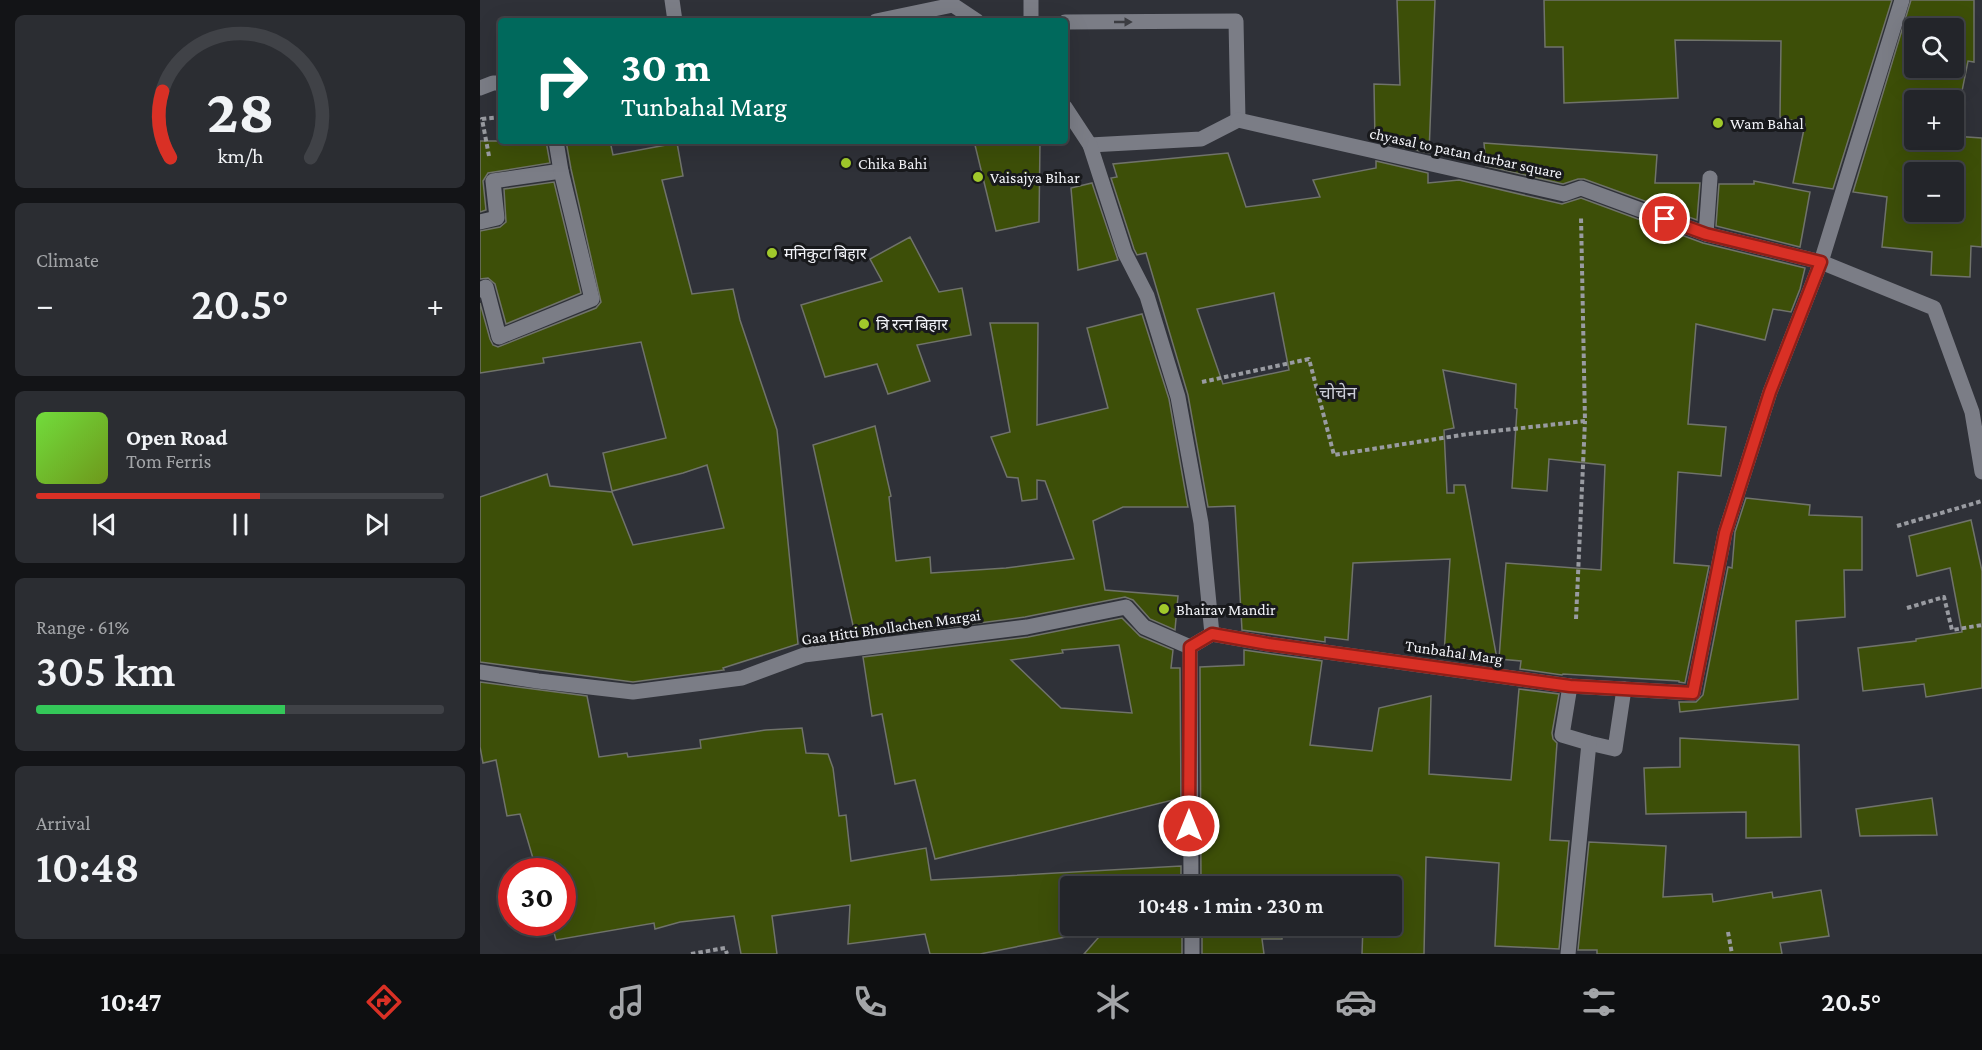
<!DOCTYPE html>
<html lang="en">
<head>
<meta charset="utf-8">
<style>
  body { margin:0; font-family:"Crimson Pro","Noto Sans Devanagari",serif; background:#2b2d32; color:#f1f3f6; height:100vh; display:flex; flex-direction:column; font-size:22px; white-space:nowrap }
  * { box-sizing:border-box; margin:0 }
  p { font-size:20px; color:#a3a5a8 }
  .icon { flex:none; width:33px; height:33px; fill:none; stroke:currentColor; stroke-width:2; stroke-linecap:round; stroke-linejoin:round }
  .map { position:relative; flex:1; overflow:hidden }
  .details { display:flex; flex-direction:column; gap:15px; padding:15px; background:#131417; width:480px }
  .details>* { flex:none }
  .hud { position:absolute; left:18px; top:18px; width:570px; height:126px; border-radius:6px; box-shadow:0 6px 24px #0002,0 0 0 2px #404247; background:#00695c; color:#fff; overflow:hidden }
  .buttons { position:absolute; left:1424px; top:18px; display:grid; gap:12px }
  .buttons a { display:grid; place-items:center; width:60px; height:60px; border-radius:6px; background:#23252a; box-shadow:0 6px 24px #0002,0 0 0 2px #404247; font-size:30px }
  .speed { position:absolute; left:18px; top:858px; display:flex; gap:12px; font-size:30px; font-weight:700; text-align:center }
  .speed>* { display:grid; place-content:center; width:78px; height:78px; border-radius:50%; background:#23252a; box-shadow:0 6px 24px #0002,0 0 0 2px #404247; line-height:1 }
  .speed .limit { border:9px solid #d22; background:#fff; color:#111 }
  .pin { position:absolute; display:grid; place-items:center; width:51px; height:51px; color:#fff; margin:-26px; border:3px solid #fff; border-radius:50%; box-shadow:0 2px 6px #0007 }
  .me { position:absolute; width:66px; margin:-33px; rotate:0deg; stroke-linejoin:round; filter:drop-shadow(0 0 4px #0008) }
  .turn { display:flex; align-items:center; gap:21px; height:126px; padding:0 24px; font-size:27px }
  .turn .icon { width:78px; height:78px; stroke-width:2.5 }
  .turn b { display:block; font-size:42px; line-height:51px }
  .big { font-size:45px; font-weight:600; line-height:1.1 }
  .details .widget { flex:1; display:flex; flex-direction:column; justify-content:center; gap:9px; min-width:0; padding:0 21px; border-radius:9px; background:#2b2d32 }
  .details .dial { align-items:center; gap:0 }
  .dial svg { height:156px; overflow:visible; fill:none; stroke:#404247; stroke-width:7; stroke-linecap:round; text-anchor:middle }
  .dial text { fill:#f1f3f6; stroke:none }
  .song { display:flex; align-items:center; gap:18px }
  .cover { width:72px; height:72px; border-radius:9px; background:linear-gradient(135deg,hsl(100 70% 55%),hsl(80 70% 35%)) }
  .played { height:6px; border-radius:3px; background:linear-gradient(90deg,#d93025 55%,#404247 55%) }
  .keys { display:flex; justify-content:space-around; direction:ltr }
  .heat { display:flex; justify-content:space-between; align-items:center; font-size:33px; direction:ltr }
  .charge { height:9px; border-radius:4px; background:linear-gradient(90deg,#34c759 61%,#404247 0) }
  .trip { position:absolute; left:580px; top:876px; width:342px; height:60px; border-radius:6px; background:#23252a; box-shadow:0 6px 24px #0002,0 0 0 2px #404247; font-weight:600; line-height:60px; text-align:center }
  .menu { display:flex; height:96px; justify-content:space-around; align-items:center; background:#0e0f11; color:#a3a5a8 }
  .menu .icon { width:42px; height:42px }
  .menu .on { color:#d93025 }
  .menu b { font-size:27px; color:#f1f3f6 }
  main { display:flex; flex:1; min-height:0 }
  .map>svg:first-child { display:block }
  .building { fill:#3d4f08; stroke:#70736b; stroke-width:1.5; fill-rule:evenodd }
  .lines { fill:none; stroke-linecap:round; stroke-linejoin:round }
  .path { stroke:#999ba1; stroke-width:4; stroke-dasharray:4.5 3; stroke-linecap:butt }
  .street { stroke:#7b7d86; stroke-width:15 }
  .oneway { fill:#3b3c41 }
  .route-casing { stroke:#8d1f18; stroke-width:15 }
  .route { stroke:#d93025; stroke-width:10 }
  .poi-dot { fill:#a1c92b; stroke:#18191c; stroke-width:2 }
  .labels { text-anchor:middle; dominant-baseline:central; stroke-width:6; stroke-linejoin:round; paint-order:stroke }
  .poi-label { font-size:16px; fill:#f3f4f9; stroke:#18191c; text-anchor:start }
  .street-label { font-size:16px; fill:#f3f4f9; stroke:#18191c }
  .neighbourhood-label { font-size:18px; fill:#cbcdd7; stroke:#18191c }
</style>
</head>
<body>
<main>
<section class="details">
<div class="widget dial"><svg viewBox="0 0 100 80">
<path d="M14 69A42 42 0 1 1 86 69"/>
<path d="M14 69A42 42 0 0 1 10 35" stroke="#d93025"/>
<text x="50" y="56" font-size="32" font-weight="700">28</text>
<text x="50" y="72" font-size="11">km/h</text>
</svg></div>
<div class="widget"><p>Climate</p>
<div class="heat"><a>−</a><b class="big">20.5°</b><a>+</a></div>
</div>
<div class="widget">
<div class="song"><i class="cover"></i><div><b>Open Road</b><p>Tom Ferris</p></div></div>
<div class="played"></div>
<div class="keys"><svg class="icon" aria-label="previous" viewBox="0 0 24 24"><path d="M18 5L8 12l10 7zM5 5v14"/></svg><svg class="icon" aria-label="pause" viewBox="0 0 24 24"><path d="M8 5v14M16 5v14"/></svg><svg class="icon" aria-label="next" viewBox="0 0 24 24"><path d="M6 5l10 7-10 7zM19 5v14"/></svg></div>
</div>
<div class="widget"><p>Range · 61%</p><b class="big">305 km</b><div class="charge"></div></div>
<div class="widget"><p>Arrival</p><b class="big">10:48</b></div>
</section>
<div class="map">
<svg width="1502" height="954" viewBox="0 0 1502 954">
  <rect width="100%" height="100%" fill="#2f3138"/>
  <g class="building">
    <path d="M917,0H955L949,153L895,141L894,84L920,85Z"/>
    <path d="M1064,0H1412L1353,189L1313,183L1325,124L1300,117L1301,41L1195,40L1198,98L1084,103L1083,47H1065Z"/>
    <path d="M1431,0H1494V62L1488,61L1473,136L1502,138V247L1491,246L1490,277L1451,275L1452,252L1402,247L1407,197L1373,192ZM1434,28H1473V68H1434ZM1434,100H1473V140H1434ZM1434,172H1473V212H1434Z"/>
    <path d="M0,141H66L70,163L8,173L3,181L6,210L0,212Z"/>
    <path d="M86,141H130L133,155L197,143L203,176L182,180L212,294L253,289L260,320L297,430L318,644L243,668L244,670L153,682L0,662V497L67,474L70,486L132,492L153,545L244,528L227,465L203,473L132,491L123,453L186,438L161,342L63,358L64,363L0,373V303L10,339L13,345L18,347L116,308L121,302L91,169Z"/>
    <path d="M494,141H560L559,222L516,231Z"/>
    <path d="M1004,143L1177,155L1175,183H1220L1217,220L1104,179H1098L1083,184L1006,166Z"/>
    <path d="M748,153L766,207L840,197L833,180L896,168V161L948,173V183L979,180L1082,204L1101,198L1223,243L1325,268L1320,289L1311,312L1293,309L1285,340L1216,324L1208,424L1246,427L1241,476L1198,472L1194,563L1229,566L1205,683L1199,682V681L1083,674L1082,675L1040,669L1041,661L1019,659L1026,563L1121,570L1125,465L1069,459L1067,491L1032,488L1037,409L1035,408L1036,384L963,370L974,428L964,430L967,493H974V485H985L1017,659L964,655L970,559L873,563L868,640L845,637V642L762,630L755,506L728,507L708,395L666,253L657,255L654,249L631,178L637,177L633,164ZM794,293L809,370L743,384L717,309Z"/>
    <path d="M1274,181L1330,192L1320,247L1236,226L1239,184H1274Z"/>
    <path d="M74,182L101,293L26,324L15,284L8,278L0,279V231L20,227L26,222L24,189Z"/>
    <path d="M612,183L638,260L598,270L591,188Z"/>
    <path d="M430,237L459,292L482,288L491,335L437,345L450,381L408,394L397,364L345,377L321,305L402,281L390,259Z"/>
    <path d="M662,314L689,399L708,507H643L613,521L625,590L698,596L695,630L670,619L653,600L645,597L545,617L376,639L333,445L395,426L411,496L409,497L416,561L450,557L451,573L526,568L594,559L565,481L557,480V499L542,501L538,478L527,477L511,437L530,432L510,323H558L557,425L628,408L607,328Z"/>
    <path d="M1266,498L1330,505L1329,515L1382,517V570H1364L1365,617L1316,621L1318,699L1200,712L1199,702H1216L1223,695L1248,567L1252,568L1255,532Z"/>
    <path d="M1491,520L1502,571V688L1446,697L1444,684L1383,691L1378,648L1436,641V639L1482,632L1470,568L1437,576L1429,536Z"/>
    <path d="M642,618L660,636L693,650L691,668H700L701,798L455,859L435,780L415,784L402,714L392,716L383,657L548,637ZM639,645L652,713L581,708L531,660L583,653L582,650Z"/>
    <path d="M764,650L842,661L830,745L892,751L899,708L951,696L949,774L1031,780L1039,689L1079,694L1072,733L1073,739L1077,743L1070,840L1089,841L1079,949L1015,946L1019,863L946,857L944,954H882L883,926H912V886H721L720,667L764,665Z"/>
    <path d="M0,682L107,696L119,757L147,753L148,757L221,748L220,740L286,730L322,728L326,753L348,754L353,768L359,816L366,815L371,861L446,848L451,880L701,866V886H591V926H702V954H604L626,929L500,954H450L445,934L368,944L370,905L292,916L297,954H261L254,916L200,922L175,929L174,923L76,940L71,922H82V872H57L40,814L27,816L16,760L3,763L0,747Z"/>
    <path d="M1200,738L1319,745L1321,837L1266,838V812L1166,814L1164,768L1200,767Z"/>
    <path d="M1452,798L1457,835L1380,836L1376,809Z"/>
    <path d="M1109,842L1186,846L1183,897L1232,894L1233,902L1292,892L1293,898L1341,890L1349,936L1300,943L1302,954H1117V950H1098Z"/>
    <path d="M722,926H803L802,939H782L784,954H722Z"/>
  </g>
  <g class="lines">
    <g class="path">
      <path d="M9,156L2,119L21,117"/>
      <path d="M722,382L829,359L854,455L988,434L1105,421L1101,216"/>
      <path d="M1417,526L1502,501"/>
      <path d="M1427,608L1464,597L1472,630L1502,625"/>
      <path d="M1096,619L1105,421"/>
      <path d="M1248,932L1252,954"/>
      <path d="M211,954L245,948L247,954"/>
    </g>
    <g class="street">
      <path d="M192,0L195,21"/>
      <path d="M469,0L473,5L497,21"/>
      <path d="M551,0V21"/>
      <path d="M396,21L473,5"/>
      <path d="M585,22L756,21L758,120"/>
      <path d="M0,88L13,83H21"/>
      <path d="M585,107L610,145L721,139L758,120"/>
      <path d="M758,120L1084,194L1101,188L1226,234L1341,262L1454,308L1492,412L1502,472"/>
      <path d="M610,145L645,253L667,296L698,397L721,523L732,634L710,647"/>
      <path d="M0,222L17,218L13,181L81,171"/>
      <path d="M1226,234L1230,178"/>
      <path d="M0,290L6,287L19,337L112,299L81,171L76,141"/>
      <path d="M732,634L788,644L1090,686L1213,693L1245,533L1290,392L1341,262L1422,0"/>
      <path d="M710,647L711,886"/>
      <path d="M0,672L58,681L153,692L262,678L324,655L547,627L646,607L664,627L710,647"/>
      <path d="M1109,743L1135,749L1144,689"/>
      <path d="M712,926V954"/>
      <path d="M1088,954L1109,743L1082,735L1090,686"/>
    </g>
  </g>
  <defs><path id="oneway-solid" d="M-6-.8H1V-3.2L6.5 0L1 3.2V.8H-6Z" transform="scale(1.5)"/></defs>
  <use class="oneway" href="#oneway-solid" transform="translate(643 22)"/>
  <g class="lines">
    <defs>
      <path id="route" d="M709,826L710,647L732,634L788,644L1090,686L1213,693L1245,533L1290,392L1341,262L1226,234L1185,219"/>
    </defs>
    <use href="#route" class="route-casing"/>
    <use href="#route" class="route"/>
  </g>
  <g class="poi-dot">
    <circle cx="1238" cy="123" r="6"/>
    <circle cx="366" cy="163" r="6"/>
    <circle cx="498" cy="177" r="6"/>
    <circle cx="292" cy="253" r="6"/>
    <circle cx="384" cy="324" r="6"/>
    <circle cx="684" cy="609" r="6"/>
  </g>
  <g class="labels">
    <g class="poi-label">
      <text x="1250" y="123">Wam Bahal</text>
      <text x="378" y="163">Chika Bahi</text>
      <text x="510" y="177">Vaisajya Bihar</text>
      <text x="304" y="253">मनिकुटा बिहार</text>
      <text x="396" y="324">त्रि रत्न बिहार</text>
      <text x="696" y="609">Bhairav Mandir</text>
    </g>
    <g class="street-label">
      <text transform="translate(986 153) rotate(12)">chyasal to patan durbar square</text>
      <text transform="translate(411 627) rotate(-8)">Gaa Hitti Bhollachen Margai</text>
      <text transform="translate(974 652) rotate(8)">Tunbahal Marg</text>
    </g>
    <g class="neighbourhood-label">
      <text x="858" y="393">चोचेन</text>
    </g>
  </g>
</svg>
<div class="buttons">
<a><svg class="icon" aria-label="search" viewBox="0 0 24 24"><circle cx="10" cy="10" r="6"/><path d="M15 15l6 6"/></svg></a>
<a>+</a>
<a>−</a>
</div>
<div class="speed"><div class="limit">30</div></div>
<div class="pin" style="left:1185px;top:219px;background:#d93025"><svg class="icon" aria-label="arrive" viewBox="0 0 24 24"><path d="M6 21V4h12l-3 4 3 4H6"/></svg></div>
<svg class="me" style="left:709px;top:826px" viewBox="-20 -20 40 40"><circle r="17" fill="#d93025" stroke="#fff" stroke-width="3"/><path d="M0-11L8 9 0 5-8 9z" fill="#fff"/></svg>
<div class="trip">10:48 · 1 min · 230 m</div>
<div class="hud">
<div class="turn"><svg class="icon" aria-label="right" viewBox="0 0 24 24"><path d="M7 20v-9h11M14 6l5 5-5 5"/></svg><div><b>30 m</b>Tunbahal Marg</div></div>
</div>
</div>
</main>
<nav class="menu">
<b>10:47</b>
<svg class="icon on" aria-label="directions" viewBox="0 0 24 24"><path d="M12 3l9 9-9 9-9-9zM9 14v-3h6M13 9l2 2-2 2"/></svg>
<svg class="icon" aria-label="music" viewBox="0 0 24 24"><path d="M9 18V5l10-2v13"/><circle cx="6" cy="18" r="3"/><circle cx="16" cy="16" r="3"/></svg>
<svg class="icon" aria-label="phone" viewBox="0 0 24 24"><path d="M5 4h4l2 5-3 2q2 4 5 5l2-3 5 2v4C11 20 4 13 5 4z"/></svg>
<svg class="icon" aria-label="climate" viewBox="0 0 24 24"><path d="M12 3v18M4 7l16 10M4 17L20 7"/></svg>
<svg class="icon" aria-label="car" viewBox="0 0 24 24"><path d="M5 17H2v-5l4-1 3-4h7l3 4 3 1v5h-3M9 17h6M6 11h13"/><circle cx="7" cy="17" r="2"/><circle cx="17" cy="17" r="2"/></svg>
<svg class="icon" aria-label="filters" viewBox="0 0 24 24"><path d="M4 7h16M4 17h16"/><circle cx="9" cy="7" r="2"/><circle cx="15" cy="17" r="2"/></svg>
<b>20.5°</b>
</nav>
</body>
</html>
